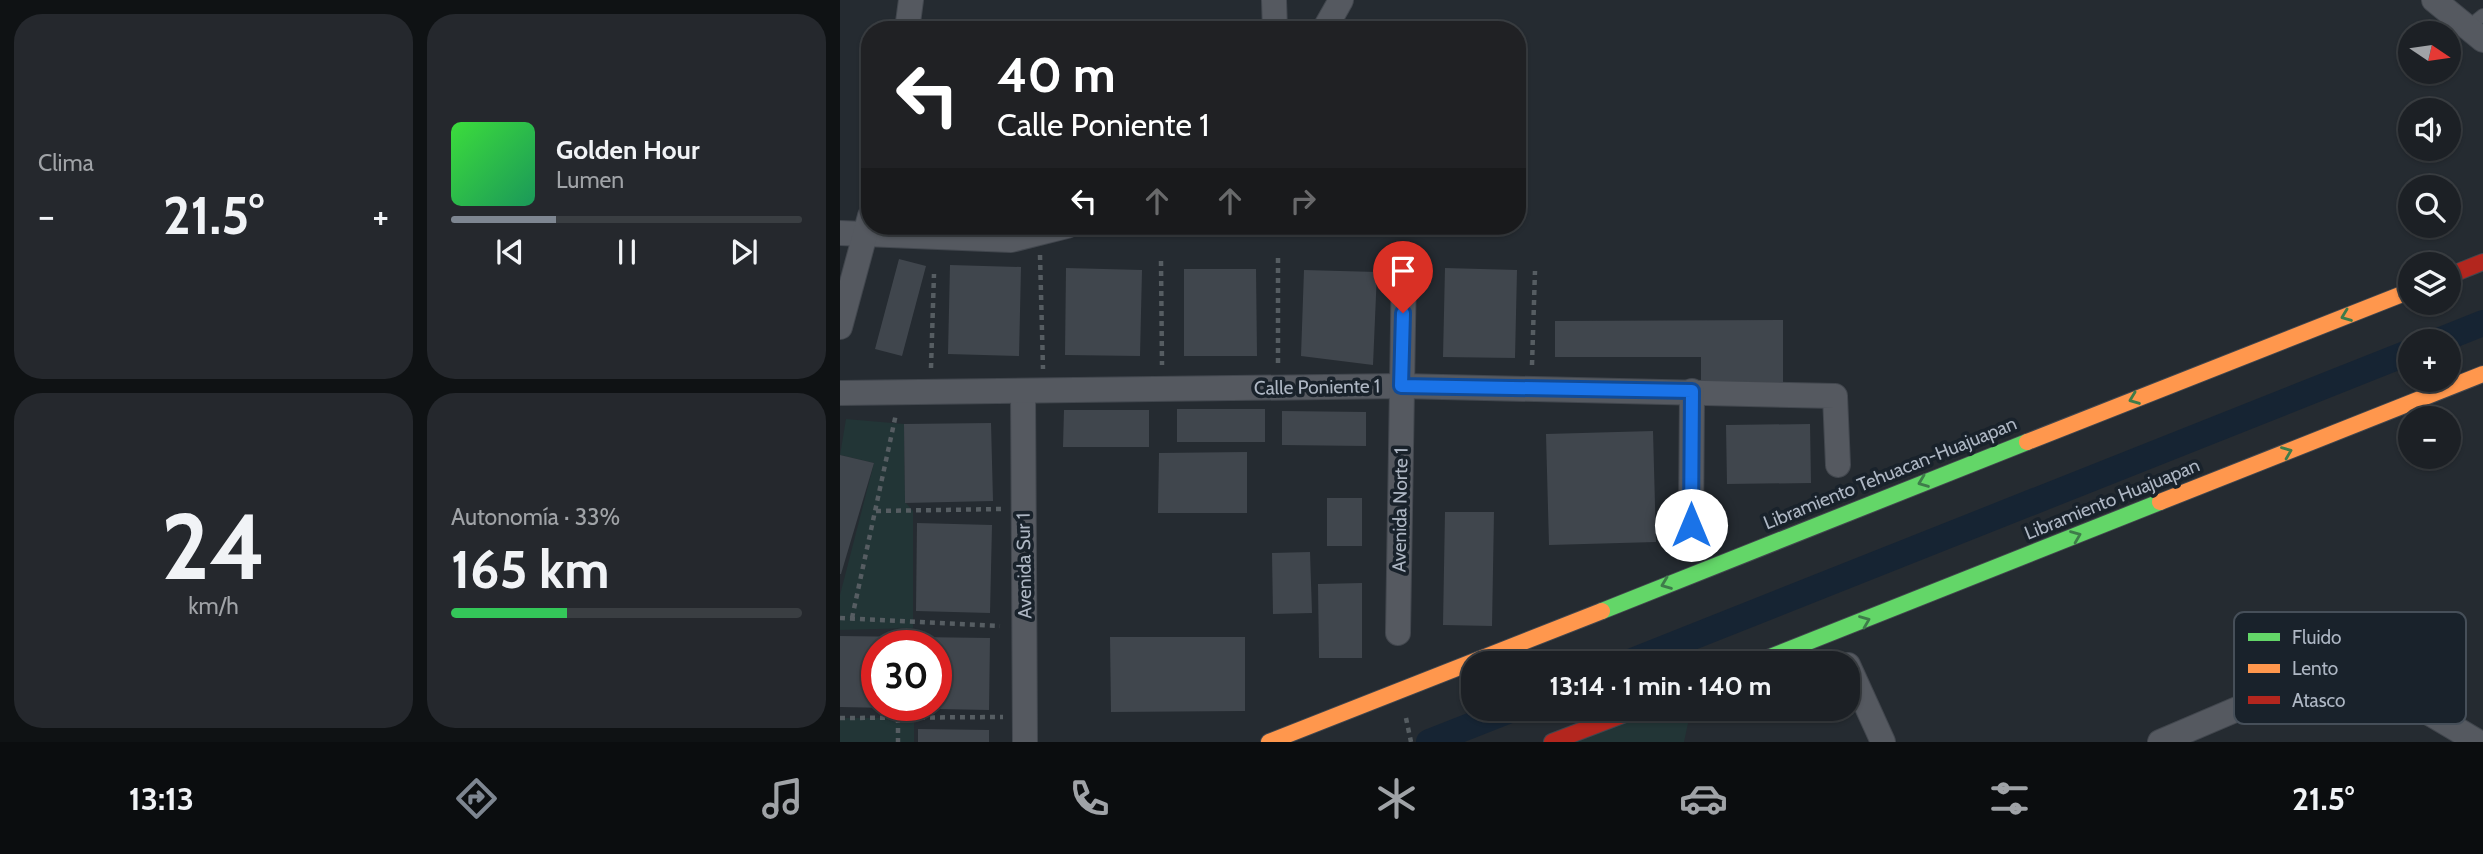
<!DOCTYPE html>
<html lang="es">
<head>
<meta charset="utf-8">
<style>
  body { margin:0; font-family:Cabin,sans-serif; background:#25282d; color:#f1f3f6; height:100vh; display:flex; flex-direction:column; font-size:26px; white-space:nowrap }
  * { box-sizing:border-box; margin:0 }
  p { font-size:23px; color:#a0a3a7 }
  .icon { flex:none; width:38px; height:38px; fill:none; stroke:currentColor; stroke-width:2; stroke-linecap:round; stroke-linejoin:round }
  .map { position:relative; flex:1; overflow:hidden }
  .panel { display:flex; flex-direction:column; gap:14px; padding:14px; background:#0f1214; width:840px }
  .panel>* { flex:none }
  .top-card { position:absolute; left:21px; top:21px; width:665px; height:214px; border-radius:28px; box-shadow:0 2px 5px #0004,0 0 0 2px #3a3e42; background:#202124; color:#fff; overflow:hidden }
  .needle { width:46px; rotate:103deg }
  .buttons { position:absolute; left:1558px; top:21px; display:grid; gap:14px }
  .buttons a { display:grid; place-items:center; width:63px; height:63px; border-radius:50%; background:#1c2025; box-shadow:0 2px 5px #0004,0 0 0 2px #3a3e42; font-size:35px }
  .speed { position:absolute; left:21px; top:630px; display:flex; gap:14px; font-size:35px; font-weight:700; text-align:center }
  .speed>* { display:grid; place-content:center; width:91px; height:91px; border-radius:50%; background:#1c2025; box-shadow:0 2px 5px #0004,0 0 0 2px #3a3e42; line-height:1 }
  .speed .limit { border:10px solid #d22; background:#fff; color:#111 }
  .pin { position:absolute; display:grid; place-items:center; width:60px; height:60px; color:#fff; margin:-72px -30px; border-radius:50% 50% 50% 0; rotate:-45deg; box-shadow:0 0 7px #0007 }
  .pin .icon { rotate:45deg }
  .me { position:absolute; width:77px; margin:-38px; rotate:0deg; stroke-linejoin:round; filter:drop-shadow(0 0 5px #0008) }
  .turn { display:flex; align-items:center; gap:24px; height:147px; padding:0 21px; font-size:32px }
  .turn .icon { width:91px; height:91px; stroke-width:2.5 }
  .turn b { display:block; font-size:49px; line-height:60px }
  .lanes { display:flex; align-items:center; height:66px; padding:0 21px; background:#0003; justify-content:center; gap:35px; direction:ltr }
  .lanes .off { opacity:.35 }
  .big { font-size:52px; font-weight:700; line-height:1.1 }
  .panel .card { flex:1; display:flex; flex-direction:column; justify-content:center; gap:10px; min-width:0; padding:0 24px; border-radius:28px; background:#25282d }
  .panel .dial { align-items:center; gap:0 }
  .dial b { font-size:91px; line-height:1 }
  .song { display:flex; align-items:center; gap:21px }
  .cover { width:84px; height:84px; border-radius:10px; background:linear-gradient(135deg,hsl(120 70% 55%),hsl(150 70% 35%)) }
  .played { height:7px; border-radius:4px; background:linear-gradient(90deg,#7e8691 30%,#3a3e42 30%) }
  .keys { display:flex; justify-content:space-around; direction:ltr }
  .heat { display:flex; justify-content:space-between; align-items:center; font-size:38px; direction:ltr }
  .charge { height:10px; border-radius:5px; background:linear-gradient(90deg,#34c759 33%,#3a3e42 0) }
  .panel .tiles { flex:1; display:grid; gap:14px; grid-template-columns:repeat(2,1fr) }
  .trip { position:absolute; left:621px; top:651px; width:399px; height:70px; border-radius:28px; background:#1c2025; box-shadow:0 2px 5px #0004,0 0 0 2px #3a3e42; font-weight:700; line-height:70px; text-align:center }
  .menu { display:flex; height:112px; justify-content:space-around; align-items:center; background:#0b0d0f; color:#a0a3a7 }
  .menu .icon { width:49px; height:49px }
  .menu .active { color:#7e8691 }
  .menu b { font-size:32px; color:#f1f3f6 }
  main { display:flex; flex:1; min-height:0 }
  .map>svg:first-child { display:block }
  .green { fill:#223536 }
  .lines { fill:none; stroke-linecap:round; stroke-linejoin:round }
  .canal { stroke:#162433; stroke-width:26 }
  .building { fill:#40464d; fill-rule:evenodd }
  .lane-casing { stroke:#42474e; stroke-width:14 }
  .street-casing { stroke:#42474e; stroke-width:26 }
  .fast-casing { stroke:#42474e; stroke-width:18 }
  .slow-casing { stroke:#42474e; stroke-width:18 }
  .jam-casing { stroke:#42474e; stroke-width:18 }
  .path { stroke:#565d62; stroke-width:4.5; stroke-dasharray:5 5; stroke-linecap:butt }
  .lane { stroke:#555960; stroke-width:12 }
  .street { stroke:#555960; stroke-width:24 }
  .fast { stroke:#63d668; stroke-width:16 }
  .slow { stroke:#ff974d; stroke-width:16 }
  .jam { stroke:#b3261e; stroke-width:16 }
  .oneway { stroke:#3e7c4a }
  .route-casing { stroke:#114b97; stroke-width:18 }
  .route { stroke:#1a73e8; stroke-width:12 }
  .labels { text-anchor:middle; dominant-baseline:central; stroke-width:7; stroke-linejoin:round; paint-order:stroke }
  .street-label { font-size:19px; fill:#aeb7c4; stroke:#19222b }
  .key { fill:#19222b; stroke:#464f59; stroke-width:2 }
  .key-label { font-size:19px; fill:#aeb7c4 }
</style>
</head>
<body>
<main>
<section class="panel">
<div class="tiles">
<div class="card"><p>Clima</p>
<div class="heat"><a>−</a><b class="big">21.5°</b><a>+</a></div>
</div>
<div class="card">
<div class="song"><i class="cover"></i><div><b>Golden Hour</b><p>Lumen</p></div></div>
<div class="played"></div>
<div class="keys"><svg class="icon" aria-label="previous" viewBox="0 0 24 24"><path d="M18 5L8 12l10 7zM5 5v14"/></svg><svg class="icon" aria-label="pause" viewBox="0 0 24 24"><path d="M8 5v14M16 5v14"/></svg><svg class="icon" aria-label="next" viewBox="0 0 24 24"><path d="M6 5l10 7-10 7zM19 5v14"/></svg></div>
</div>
<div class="card dial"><b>24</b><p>km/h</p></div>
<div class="card"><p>Autonomía · 33%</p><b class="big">165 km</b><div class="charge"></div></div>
</div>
</section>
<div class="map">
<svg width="1643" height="742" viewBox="0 0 1643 742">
  <rect width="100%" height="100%" fill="#252b31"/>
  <g class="green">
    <path d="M6,419L64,424L65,502L73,511V628L0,630V595L34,463L0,455Z"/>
    <path d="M798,709H851L844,742H712Z"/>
    <rect x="0" y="718" width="74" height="24"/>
  </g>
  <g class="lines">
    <g class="canal">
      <path d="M1598,341L1643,323"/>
      <path d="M787,663L1570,352"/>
      <path d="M589,742L673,709"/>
    </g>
  </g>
  <g class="building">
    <path d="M59,259L86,266L62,356L35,349Z"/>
    <path d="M110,265L181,267L179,356L108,354Z"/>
    <path d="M226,268L302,270L300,356L225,355Z"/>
    <path d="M605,268L677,270L675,358L603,357Z"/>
    <path d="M344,269H416L417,356H344Z"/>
    <path d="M464,270L537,272L533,365L461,356Z"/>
    <path d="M943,320V385H861V357H715V321Z"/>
    <rect x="337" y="409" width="88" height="33"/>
    <path d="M224,410H309V447H223Z"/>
    <path d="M442,411L526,412V446L442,445Z"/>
    <path d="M151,423L153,501L65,503L64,424Z"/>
    <path d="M970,424L971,483L887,484L886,425Z"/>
    <path d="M813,431L816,542L709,545L706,434Z"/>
    <path d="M407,452V513H318L319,453Z"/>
    <path d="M0,455L34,463L1,574H0Z"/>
    <rect x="487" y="498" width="35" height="48"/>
    <path d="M605,512H654L652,626L603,625Z"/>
    <path d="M77,523L152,525L150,613L76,611Z"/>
    <path d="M470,552L472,613L433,614L432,553Z"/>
    <path d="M522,583V658H479L478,584Z"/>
    <path d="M0,636L150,638L149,710L0,707ZM37,646H96V705H37Z"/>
    <path d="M270,637H405V711L271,712Z"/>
    <path d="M78,729L149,730V742H78Z"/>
  </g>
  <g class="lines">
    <defs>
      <path id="lane" d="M1628,27L1643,15"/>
      <g id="street">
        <path d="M434,0L435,30"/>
        <path d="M1594,0L1643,40"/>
        <path d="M67,30L71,0"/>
        <path d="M484,30L501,0"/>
        <path d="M0,233L171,240L227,226"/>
        <path d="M0,327L30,216"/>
        <path d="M183,391L185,742"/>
        <path d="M0,393L561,386L995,396L998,465"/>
        <path d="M851,525L852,391"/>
        <path d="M558,633L564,265"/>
        <path d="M1008,665L1043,742"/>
        <path d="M1320,742L1505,663L1638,742"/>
      </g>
      <g id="fast">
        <path d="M762,611L1187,442"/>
        <path d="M915,663L1320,502"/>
      </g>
      <g id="slow">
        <path d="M1187,442L1570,291"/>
        <path d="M1320,502L1643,374"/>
        <path d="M429,742L762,611"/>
      </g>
      <g id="jam">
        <path d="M1608,276L1643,262"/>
        <path d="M712,742L798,709"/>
      </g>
    </defs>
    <use href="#lane" class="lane-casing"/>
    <use href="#street" class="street-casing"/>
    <use href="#fast" class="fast-casing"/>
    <use href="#slow" class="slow-casing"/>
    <use href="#jam" class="jam-casing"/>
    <g class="path">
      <path d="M200,255L203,369"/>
      <path d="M438,258V365"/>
      <path d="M321,261L322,365"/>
      <path d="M692,365L695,271"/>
      <path d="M91,368L94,274"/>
      <path d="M36,511L162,509"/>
      <path d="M0,618L160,626"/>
      <path d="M12,618L56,414"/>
      <path d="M0,718L163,717"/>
      <path d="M58,718V742"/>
      <path d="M566,718L571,742"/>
    </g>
    <use href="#lane" class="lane"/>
    <use href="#street" class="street"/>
    <use href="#fast" class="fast"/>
    <use href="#slow" class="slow"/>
    <use href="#jam" class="jam"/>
  </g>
  <defs><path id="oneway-chevron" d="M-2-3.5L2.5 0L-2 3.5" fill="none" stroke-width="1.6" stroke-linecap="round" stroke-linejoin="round" transform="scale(1.75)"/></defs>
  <g class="oneway">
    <use href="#oneway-chevron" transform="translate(1506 316) rotate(159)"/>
    <use href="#oneway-chevron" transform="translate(1294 399) rotate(159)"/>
    <use href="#oneway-chevron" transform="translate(1447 452) rotate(-22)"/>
    <use href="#oneway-chevron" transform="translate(1083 482) rotate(159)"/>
    <use href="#oneway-chevron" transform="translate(1236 536) rotate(-22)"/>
    <use href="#oneway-chevron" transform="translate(826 584) rotate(159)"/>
    <use href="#oneway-chevron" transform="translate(1025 621) rotate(-22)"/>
  </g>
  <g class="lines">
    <defs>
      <path id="route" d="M563,313L561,386L852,391L851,525"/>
    </defs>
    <use href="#route" class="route-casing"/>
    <use href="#route" class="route"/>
  </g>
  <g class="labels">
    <g class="street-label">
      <text transform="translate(477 387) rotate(-1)">Calle Poniente 1</text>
      <text transform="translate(1050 473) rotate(-22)">Libramiento Tehuacan-Huajuapan</text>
      <text transform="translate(1272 499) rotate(-22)">Libramiento Huajuapan</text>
      <text transform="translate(560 510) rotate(-89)">Avenida Norte 1</text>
      <text transform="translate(184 566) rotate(-91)">Avenida Sur 1</text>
    </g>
  </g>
  <rect x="1394" y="612" width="232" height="112" rx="10" class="key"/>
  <rect x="1408" y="633" width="32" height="8" fill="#63d668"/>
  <rect x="1408" y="664" width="32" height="9" fill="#ff974d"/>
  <rect x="1408" y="696" width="32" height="8" fill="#b3261e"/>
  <g class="key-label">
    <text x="1452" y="644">Fluido</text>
    <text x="1452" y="675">Lento</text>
    <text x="1452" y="707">Atasco</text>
  </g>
</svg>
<div class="buttons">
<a><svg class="needle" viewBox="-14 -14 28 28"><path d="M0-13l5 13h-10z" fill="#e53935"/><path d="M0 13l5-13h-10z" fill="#a0a3a7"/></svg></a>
<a><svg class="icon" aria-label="sound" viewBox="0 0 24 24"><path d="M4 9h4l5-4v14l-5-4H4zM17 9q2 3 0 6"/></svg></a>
<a><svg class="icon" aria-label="search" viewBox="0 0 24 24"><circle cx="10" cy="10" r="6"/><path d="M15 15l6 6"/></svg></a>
<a><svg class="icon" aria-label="layers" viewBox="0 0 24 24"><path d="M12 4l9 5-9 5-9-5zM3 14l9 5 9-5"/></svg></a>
<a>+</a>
<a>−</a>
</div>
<div class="speed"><div class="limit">30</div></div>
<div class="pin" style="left:563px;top:313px;background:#d93025"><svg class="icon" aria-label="arrive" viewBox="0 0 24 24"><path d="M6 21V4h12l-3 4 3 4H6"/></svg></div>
<svg class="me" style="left:851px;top:525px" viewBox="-20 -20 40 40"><circle r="19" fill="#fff"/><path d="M0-13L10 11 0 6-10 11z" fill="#1a73e8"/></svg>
<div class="trip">13:14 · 1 min · 140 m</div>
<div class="top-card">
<div class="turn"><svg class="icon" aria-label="left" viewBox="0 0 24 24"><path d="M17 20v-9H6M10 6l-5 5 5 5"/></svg><div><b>40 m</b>Calle Poniente 1</div></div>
<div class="lanes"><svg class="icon" aria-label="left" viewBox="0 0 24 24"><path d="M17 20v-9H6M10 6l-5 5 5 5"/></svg><svg class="icon off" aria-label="ahead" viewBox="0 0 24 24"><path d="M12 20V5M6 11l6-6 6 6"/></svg><svg class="icon off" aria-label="ahead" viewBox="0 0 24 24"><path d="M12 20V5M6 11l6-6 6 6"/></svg><svg class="icon off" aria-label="right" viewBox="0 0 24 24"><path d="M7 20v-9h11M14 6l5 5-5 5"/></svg></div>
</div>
</div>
</main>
<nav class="menu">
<b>13:13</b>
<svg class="icon active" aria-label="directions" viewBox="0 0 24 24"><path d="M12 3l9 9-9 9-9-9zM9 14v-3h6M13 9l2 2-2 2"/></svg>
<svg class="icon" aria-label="music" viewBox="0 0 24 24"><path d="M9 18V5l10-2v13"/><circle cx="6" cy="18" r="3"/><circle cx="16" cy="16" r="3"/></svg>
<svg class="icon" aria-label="phone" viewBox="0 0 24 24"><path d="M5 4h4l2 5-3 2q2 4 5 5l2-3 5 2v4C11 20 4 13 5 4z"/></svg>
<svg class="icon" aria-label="climate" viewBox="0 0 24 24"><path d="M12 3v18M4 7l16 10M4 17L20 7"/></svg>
<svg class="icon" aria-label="car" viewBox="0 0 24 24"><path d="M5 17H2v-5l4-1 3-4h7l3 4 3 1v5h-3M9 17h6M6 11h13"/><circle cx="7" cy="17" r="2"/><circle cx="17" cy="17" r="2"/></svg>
<svg class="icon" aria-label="filters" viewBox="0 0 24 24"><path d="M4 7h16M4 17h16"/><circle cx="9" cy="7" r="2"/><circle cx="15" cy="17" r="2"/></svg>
<b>21.5°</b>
</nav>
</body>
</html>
